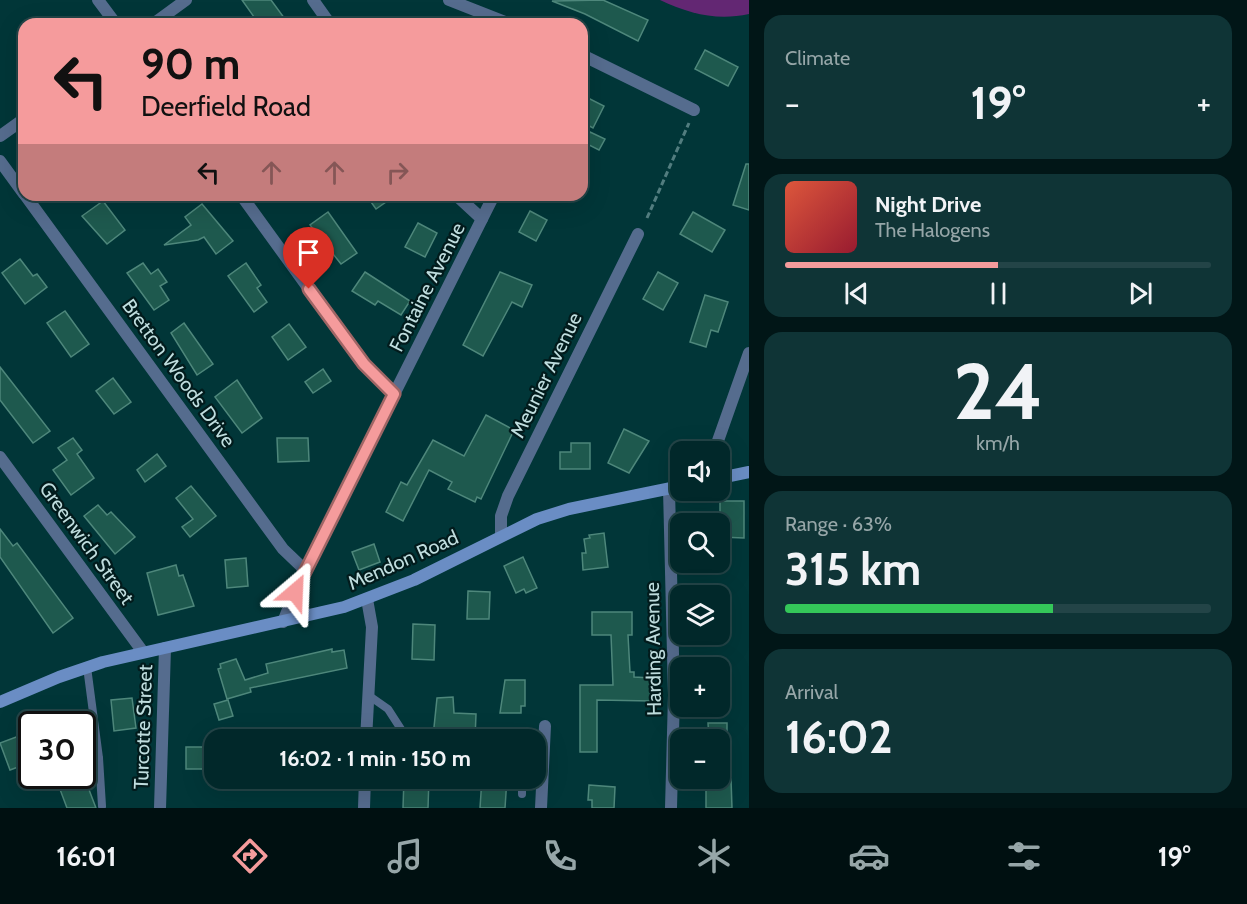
<!DOCTYPE html>
<html lang="en">
<head>
<meta charset="utf-8">
<style>
  body { margin:0; font-family:Cabin,sans-serif; background:#0f3436; color:#f1f3f6; height:100vh; display:flex; flex-direction:column; font-size:22px; white-space:nowrap }
  * { box-sizing:border-box; margin:0 }
  p { font-size:20px; color:#96a6a8 }
  .icon { flex:none; width:33px; height:33px; fill:none; stroke:currentColor; stroke-width:2; stroke-linecap:round; stroke-linejoin:round }
  .map { position:relative; flex:1; overflow:hidden }
  .drawer { display:flex; flex-direction:column; gap:15px; padding:15px; background:#011617; width:498px }
  .drawer>* { flex:none }
  .guide { position:absolute; left:18px; top:18px; width:570px; height:183px; border-radius:18px; box-shadow:0 6px 24px #0002,0 0 0 2px #234447; background:#f59b9c; color:#111; overflow:hidden }
  .fabs { position:absolute; left:670px; top:441px; display:grid; gap:12px }
  .fabs a { display:grid; place-items:center; width:60px; height:60px; border-radius:12px; background:#01282a; box-shadow:0 6px 24px #0002,0 0 0 2px #234447; font-size:30px }
  .speed { position:absolute; left:18px; top:711px; display:flex; gap:12px; font-size:30px; font-weight:700; text-align:center }
  .speed>* { display:grid; place-content:center; width:78px; height:78px; border-radius:50%; background:#01282a; box-shadow:0 6px 24px #0002,0 0 0 2px #234447; line-height:1 }
  .speed .limit { border:3px solid #111; border-radius:9px; background:#fff; color:#111 }
  .pin { position:absolute; display:grid; place-items:center; width:51px; height:51px; color:#fff; margin:-62px -26px; border-radius:50% 50% 50% 0; rotate:-45deg; box-shadow:0 0 6px #0007 }
  .pin .icon { rotate:45deg }
  .me { position:absolute; width:66px; margin:-33px; rotate:26deg; stroke-linejoin:round; filter:drop-shadow(0 0 4px #0008) }
  .turn { display:flex; align-items:center; gap:21px; height:126px; padding:0 24px; font-size:27px }
  .turn .icon { width:78px; height:78px; stroke-width:2.5 }
  .turn b { display:block; font-size:42px; line-height:51px }
  .lanes { display:flex; align-items:center; height:57px; padding:0 24px; background:#0003; justify-content:center; gap:30px; direction:ltr }
  .lanes .off { opacity:.35 }
  .big { font-size:45px; font-weight:800; line-height:1.1 }
  .drawer .tile { flex:1; display:flex; flex-direction:column; justify-content:center; gap:9px; min-width:0; padding:0 21px; border-radius:18px; background:#0f3436 }
  .drawer .dial { align-items:center; gap:0 }
  .dial b { font-size:78px; line-height:1 }
  .song { display:flex; align-items:center; gap:18px }
  .cover { width:72px; height:72px; border-radius:9px; background:linear-gradient(135deg,hsl(10 70% 55%),hsl(350 70% 35%)) }
  .played { height:6px; border-radius:3px; background:linear-gradient(90deg,#f59b9c 50%,#234447 50%) }
  .keys { display:flex; justify-content:space-around; direction:ltr }
  .heat { display:flex; justify-content:space-between; align-items:center; font-size:33px; direction:ltr }
  .charge { height:9px; border-radius:4px; background:linear-gradient(90deg,#34c759 63%,#234447 0) }
  .trip { position:absolute; left:204px; top:729px; width:342px; height:60px; border-radius:18px; background:#01282a; box-shadow:0 6px 24px #0002,0 0 0 2px #234447; font-weight:800; line-height:60px; text-align:center }
  .dock { display:flex; height:96px; justify-content:space-around; align-items:center; background:#001011; color:#96a6a8 }
  .dock .icon { width:42px; height:42px }
  .dock .current { color:#f59b9c }
  .dock b { font-size:27px; color:#f1f3f6 }
  main { display:flex; flex:1; min-height:0 }
  .map>svg:first-child { display:block }
  .water { fill:#632773 }
  .building { fill:#1e594e; stroke:#4e877b; stroke-width:1.5 }
  .lines { fill:none; stroke-linecap:round; stroke-linejoin:round }
  .path { stroke:#527d7f; stroke-width:3; stroke-dasharray:6 3; stroke-linecap:butt }
  .lane { stroke:#556c8e; stroke-width:8 }
  .street { stroke:#556c8e; stroke-width:12 }
  .secondary { stroke:#6a8dc4; stroke-width:12 }
  .route-casing { stroke:#9f6565; stroke-width:15 }
  .route { stroke:#f59b9c; stroke-width:10 }
  .labels { text-anchor:middle; dominant-baseline:central; stroke-width:4.5; stroke-linejoin:round; paint-order:stroke }
  .street-label { font-size:20px; fill:#bfddde; stroke:#021b1c }
</style>
</head>
<body>
<main>
<div class="map">
<svg width="749" height="808" viewBox="0 0 749 808">
  <rect width="100%" height="100%" fill="#013638"/>
  <path class="water" d="M660,0H749V14C717,21 690,14 660,0Z"/>
  <g class="building">
    <path d="M242,0H271L285,19L278,24H259Z"/>
    <path d="M603,0L648,20L638,41L585,14L552,1Z"/>
    <path d="M705,50L738,67L728,86L695,69Z"/>
    <path d="M586,97L604,106L593,128L582,122V105Z"/>
    <path d="M590,132L605,139L599,150L585,143Z"/>
    <path d="M746,164H749V210L733,205Z"/>
    <path d="M366,195H396L376,209Z"/>
    <path d="M103,201L125,230L107,244L82,216Z"/>
    <path d="M202,204L233,241L216,254L204,237L198,240L164,245L191,225L185,217Z"/>
    <path d="M530,211L547,220L536,241L519,232Z"/>
    <path d="M328,212L357,253L341,264L310,225Z"/>
    <path d="M693,212L725,230L712,252L680,234Z"/>
    <path d="M418,223L437,233L425,257L405,247Z"/>
    <path d="M20,259L33,276L37,274L47,287L25,304L2,273Z"/>
    <path d="M143,263L151,274L158,269L167,282L160,286L169,300L154,310L127,273Z"/>
    <path d="M246,263L261,285L257,288L267,302L254,312L228,276Z"/>
    <path d="M365,272L410,301L401,315L378,301L375,305L352,291Z"/>
    <path d="M500,272L532,285L522,307L512,302L483,356L463,345Z"/>
    <path d="M658,272L678,283L663,310L643,299Z"/>
    <path d="M705,295L728,302L718,332L711,330L706,347L690,342Z"/>
    <path d="M65,311L89,344L71,357L47,323Z"/>
    <path d="M184,323L213,364L197,375L171,333Z"/>
    <path d="M289,324L306,347L288,360L272,337Z"/>
    <path d="M0,367L50,431L33,443L0,400Z"/>
    <path d="M323,369L331,381L313,393L305,382Z"/>
    <path d="M113,378L131,402L114,414L96,391Z"/>
    <path d="M237,380L262,418L242,433L215,397Z"/>
    <path d="M486,415L514,430L481,499L477,497L475,502L448,489L452,482L429,470L403,521L386,512L401,482L407,485L433,440L464,456Z"/>
    <path d="M624,429L649,441L629,473L608,463Z"/>
    <path d="M73,438L82,450L77,454L94,478L71,495L53,470L67,460L58,448Z"/>
    <path d="M277,438H308L309,461L278,462Z"/>
    <path d="M571,443H590V469H560V452H571Z"/>
    <path d="M157,454L166,466L145,482L137,470Z"/>
    <path d="M191,486L216,516L190,537L182,527L193,519L176,498Z"/>
    <path d="M720,501H744V538L720,537Z"/>
    <path d="M98,505L107,515L111,512L135,537L115,554L84,516Z"/>
    <path d="M0,529L13,546L17,543L73,618L53,633L0,557Z"/>
    <path d="M604,533L608,567L583,570L582,553H586L584,539L590,538L589,535Z"/>
    <path d="M374,544L380,562L359,570L352,552Z"/>
    <path d="M523,557L537,588L526,593L524,589L516,593L504,566Z"/>
    <path d="M246,558L248,586L227,588L225,560Z"/>
    <path d="M176,565L179,576L183,575L194,606L158,615L147,573Z"/>
    <path d="M468,591L490,592L489,619H467Z"/>
    <path d="M592,612H632V635H628L630,672H634V677L652,678V701L597,700V752H580V685H613L611,635H592Z"/>
    <path d="M413,624L435,625L434,660L412,659Z"/>
    <path d="M332,649V652L344,650L347,668L250,688L251,692L227,699L218,669L221,668L220,664L236,659L245,680L268,673L266,664Z"/>
    <path d="M505,680H525V706H521V713H500Z"/>
    <path d="M453,697L454,713L476,714L475,739L433,737L437,698Z"/>
    <path d="M132,698L136,728L114,731L111,700Z"/>
    <path d="M228,700L233,716L219,720L214,704Z"/>
    <path d="M708,723H727V740H709Z"/>
    <path d="M19,736L29,763L10,770L0,743Z"/>
    <rect x="186" y="747" width="20" height="22"/>
    <path d="M83,774L96,808H67L58,784Z"/>
    <path d="M404,778H429L428,808H403Z"/>
    <path d="M482,778H507L505,808H480Z"/>
    <path d="M731,779L732,808H706V780Z"/>
    <path d="M589,785L615,787L614,808H592V800H588Z"/>
  </g>
  <g class="lines">
    <path class="path" d="M647,218L689,123"/>
    <g class="lane">
      <path d="M87,667L99,758L102,806"/>
      <path d="M368,695L388,709L408,740"/>
      <path d="M82,764L99,758"/>
      <path d="M53,776H55"/>
      <path d="M522,794V778"/>
    </g>
    <g class="street">
      <path d="M98,0L116,24"/>
      <path d="M313,0L330,24"/>
      <path d="M449,0L510,24"/>
      <path d="M153,24L186,0"/>
      <path d="M582,55L694,110"/>
      <path d="M0,136L24,119"/>
      <path d="M0,161L24,194"/>
      <path d="M25,195L283,549L306,571"/>
      <path d="M241,195L364,365L394,394"/>
      <path d="M456,195L482,219"/>
      <path d="M714,452L749,353"/>
      <path d="M0,457L143,652"/>
      <path d="M669,489L674,695L671,808"/>
      <path d="M501,536V516L508,496L638,234"/>
      <path d="M283,622L295,592L494,195"/>
      <path d="M366,740L372,627L367,599"/>
      <path d="M160,808L165,648"/>
      <path d="M364,808L365,778"/>
      <path d="M541,808L545,726"/>
    </g>
    <g class="secondary">
      <path d="M720,478L749,472"/>
      <path d="M0,702L59,677L103,662L344,607L414,580L537,519L569,509L681,486"/>
    </g>
  </g>
  <g class="lines">
    <defs>
      <path id="route" d="M295,592L394,394L364,364L309,289"/>
    </defs>
    <use href="#route" class="route-casing"/>
    <use href="#route" class="route"/>
  </g>
  <g class="labels">
    <g class="street-label">
      <text transform="translate(427 287) rotate(-63)">Fontaine Avenue</text>
      <text transform="translate(179 373) rotate(54)">Bretton Woods Drive</text>
      <text transform="translate(546 375) rotate(-64)">Meunier Avenue</text>
      <text transform="translate(87 543) rotate(54)">Greenwich Street</text>
      <text transform="translate(403 560) rotate(-24)">Mendon Road</text>
      <text transform="translate(653 649) rotate(-91)">Harding Avenue</text>
      <text transform="translate(143 727) rotate(-88)">Turcotte Street</text>
    </g>
  </g>
</svg>
<div class="fabs">
<a><svg class="icon" aria-label="sound" viewBox="0 0 24 24"><path d="M4 9h4l5-4v14l-5-4H4zM17 9q2 3 0 6"/></svg></a>
<a><svg class="icon" aria-label="search" viewBox="0 0 24 24"><circle cx="10" cy="10" r="6"/><path d="M15 15l6 6"/></svg></a>
<a><svg class="icon" aria-label="layers" viewBox="0 0 24 24"><path d="M12 4l9 5-9 5-9-5zM3 14l9 5 9-5"/></svg></a>
<a>+</a>
<a>−</a>
</div>
<div class="speed"><div class="limit">30</div></div>
<div class="pin" style="left:309px;top:289px;background:#d93025"><svg class="icon" aria-label="arrive" viewBox="0 0 24 24"><path d="M6 21V4h12l-3 4 3 4H6"/></svg></div>
<svg class="me" style="left:295px;top:592px" viewBox="-20 -20 40 40"><path d="M0-17L14 15 0 8-14 15z" fill="#f59b9c" stroke="#fff" stroke-width="4"/></svg>
<div class="trip">16:02 · 1 min · 150 m</div>
<div class="guide">
<div class="turn"><svg class="icon" aria-label="left" viewBox="0 0 24 24"><path d="M17 20v-9H6M10 6l-5 5 5 5"/></svg><div><b>90 m</b>Deerfield Road</div></div>
<div class="lanes"><svg class="icon" aria-label="left" viewBox="0 0 24 24"><path d="M17 20v-9H6M10 6l-5 5 5 5"/></svg><svg class="icon off" aria-label="ahead" viewBox="0 0 24 24"><path d="M12 20V5M6 11l6-6 6 6"/></svg><svg class="icon off" aria-label="ahead" viewBox="0 0 24 24"><path d="M12 20V5M6 11l6-6 6 6"/></svg><svg class="icon off" aria-label="right" viewBox="0 0 24 24"><path d="M7 20v-9h11M14 6l5 5-5 5"/></svg></div>
</div>
</div>
<section class="drawer">
<div class="tile"><p>Climate</p>
<div class="heat"><a>−</a><b class="big">19°</b><a>+</a></div>
</div>
<div class="tile">
<div class="song"><i class="cover"></i><div><b>Night Drive</b><p>The Halogens</p></div></div>
<div class="played"></div>
<div class="keys"><svg class="icon" aria-label="previous" viewBox="0 0 24 24"><path d="M18 5L8 12l10 7zM5 5v14"/></svg><svg class="icon" aria-label="pause" viewBox="0 0 24 24"><path d="M8 5v14M16 5v14"/></svg><svg class="icon" aria-label="next" viewBox="0 0 24 24"><path d="M6 5l10 7-10 7zM19 5v14"/></svg></div>
</div>
<div class="tile dial"><b>24</b><p>km/h</p></div>
<div class="tile"><p>Range · 63%</p><b class="big">315 km</b><div class="charge"></div></div>
<div class="tile"><p>Arrival</p><b class="big">16:02</b></div>
</section>
</main>
<nav class="dock">
<b>16:01</b>
<svg class="icon current" aria-label="directions" viewBox="0 0 24 24"><path d="M12 3l9 9-9 9-9-9zM9 14v-3h6M13 9l2 2-2 2"/></svg>
<svg class="icon" aria-label="music" viewBox="0 0 24 24"><path d="M9 18V5l10-2v13"/><circle cx="6" cy="18" r="3"/><circle cx="16" cy="16" r="3"/></svg>
<svg class="icon" aria-label="phone" viewBox="0 0 24 24"><path d="M5 4h4l2 5-3 2q2 4 5 5l2-3 5 2v4C11 20 4 13 5 4z"/></svg>
<svg class="icon" aria-label="climate" viewBox="0 0 24 24"><path d="M12 3v18M4 7l16 10M4 17L20 7"/></svg>
<svg class="icon" aria-label="car" viewBox="0 0 24 24"><path d="M5 17H2v-5l4-1 3-4h7l3 4 3 1v5h-3M9 17h6M6 11h13"/><circle cx="7" cy="17" r="2"/><circle cx="17" cy="17" r="2"/></svg>
<svg class="icon" aria-label="filters" viewBox="0 0 24 24"><path d="M4 7h16M4 17h16"/><circle cx="9" cy="7" r="2"/><circle cx="15" cy="17" r="2"/></svg>
<b>19°</b>
</nav>
</body>
</html>
